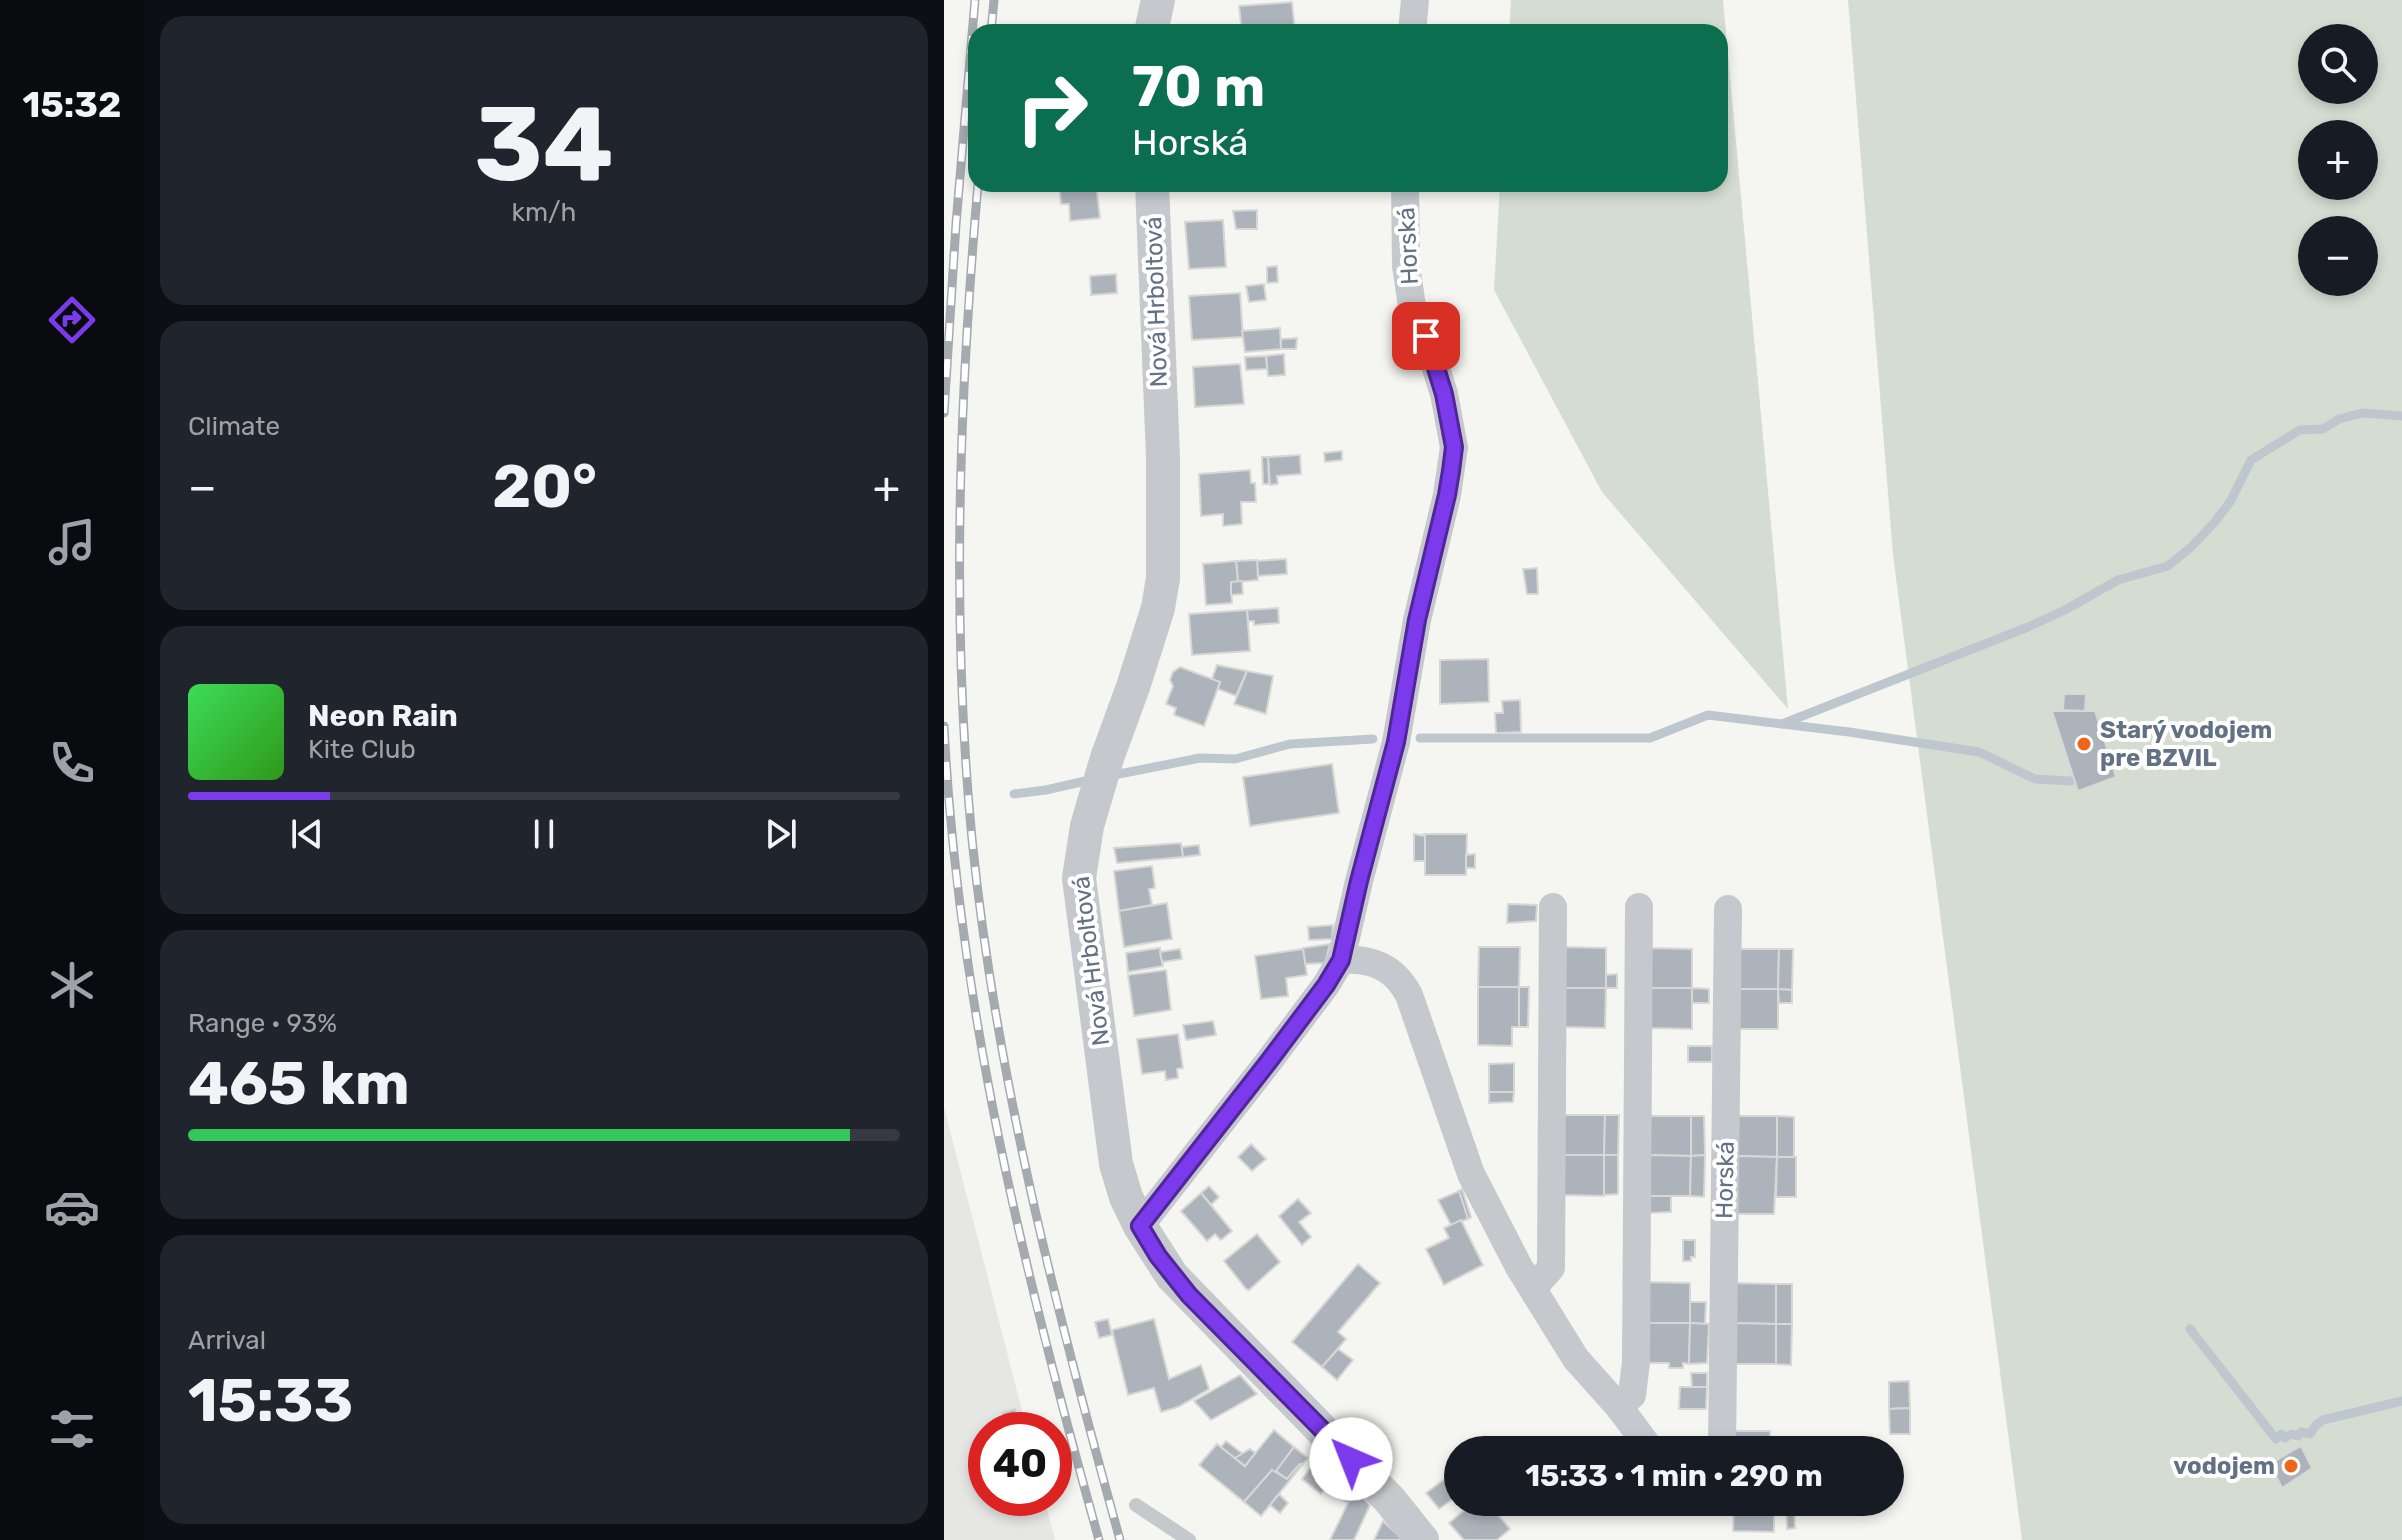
<!DOCTYPE html>
<html lang="en">
<head>
<meta charset="utf-8">
<style>
  body { margin:0; font-family:Rubik,sans-serif; background:#20242c; color:#f1f3f6; height:100vh; display:flex; flex-direction:column; font-size:30px; white-space:nowrap }
  * { box-sizing:border-box; margin:0 }
  p { font-size:26px; color:#9ea1a6 }
  .icon { flex:none; width:44px; height:44px; fill:none; stroke:currentColor; stroke-width:2; stroke-linecap:round; stroke-linejoin:round }
  .map { position:relative; flex:1; overflow:hidden }
  .details { display:flex; flex-direction:column; gap:16px; padding:16px; background:#0d0f14; width:800px }
  .details>* { flex:none }
  .banner { position:absolute; left:24px; top:24px; width:760px; height:168px; border-radius:24px; box-shadow:0 4px 12px #0003; background:#0b6e4f; color:#fff; overflow:hidden }
  .tools { position:absolute; left:1354px; top:24px; display:grid; gap:16px }
  .tools a { display:grid; place-items:center; width:80px; height:80px; border-radius:50%; background:#171b24; box-shadow:0 4px 12px #0003; font-size:40px }
  .speed { position:absolute; left:24px; top:1412px; display:flex; gap:16px; font-size:40px; font-weight:700; text-align:center }
  .speed>* { display:grid; place-content:center; width:104px; height:104px; border-radius:50%; background:#171b24; box-shadow:0 4px 12px #0003; line-height:1 }
  .speed .limit { border:12px solid #d22; background:#fff; color:#111 }
  .pin { position:absolute; display:grid; place-items:center; width:68px; height:68px; color:#fff; margin:-34px; border-radius:16px; box-shadow:0 4px 12px #0006 }
  .me { position:absolute; width:88px; margin:-44px; rotate:316deg; stroke-linejoin:round; filter:drop-shadow(0 0 6px #0008) }
  .turn { display:flex; align-items:center; gap:28px; height:168px; padding:0 32px; font-size:36px }
  .turn .icon { width:104px; height:104px; stroke-width:2.5 }
  .turn b { display:block; font-size:56px; line-height:68px }
  .big { font-size:60px; font-weight:700; line-height:1.1 }
  .details .widget { flex:1; display:flex; flex-direction:column; justify-content:center; gap:12px; min-width:0; padding:0 28px; border-radius:24px; background:#20242c }
  .details .dial { align-items:center; gap:0 }
  .dial b { font-size:104px; line-height:1 }
  .song { display:flex; align-items:center; gap:24px }
  .cover { width:96px; height:96px; border-radius:12px; background:linear-gradient(135deg,hsl(130 70% 55%),hsl(110 70% 35%)) }
  .played { height:8px; border-radius:4px; background:linear-gradient(90deg,#7c3aed 20%,#363941 20%) }
  .keys { display:flex; justify-content:space-around; direction:ltr }
  .heat { display:flex; justify-content:space-between; align-items:center; font-size:44px; direction:ltr }
  .charge { height:12px; border-radius:6px; background:linear-gradient(90deg,#34c759 93%,#363941 0) }
  .trip { position:absolute; left:500px; top:1436px; width:460px; height:80px; border-radius:40px; background:#171b24; box-shadow:0 4px 12px #0003; font-weight:700; line-height:80px; text-align:center }
  main { display:flex; flex:1; min-height:0 }
  .dock { display:flex; flex-direction:column; width:144px; justify-content:space-around; align-items:center; background:#090b0e; color:#9ea1a6 }
  .dock .icon { width:56px; height:56px }
  .dock .selected { color:#7c3aed }
  .dock b { font-size:36px; color:#f1f3f6 }
  .map>svg:first-child { display:block }
  .built { fill:#e6e6e5 }
  .green { fill:#d5ddd3; fill-rule:evenodd }
  .lines { fill:none; stroke-linecap:round; stroke-linejoin:round }
  .stream { stroke:#bec7ce; stroke-width:9 }
  .building { fill:#adb3ba; stroke:#d7d7d5; stroke-width:2 }
  .service { stroke:#c5c8cc; stroke-width:14 }
  .minor { stroke:#c5c8cc; stroke-width:28 }
  .tertiary { stroke:#c5c8cc; stroke-width:34 }
  .rail-casing { stroke:#a5aab1; stroke-width:9 }
  .rail { stroke:#fff; stroke-width:6; stroke-dasharray:18; stroke-linecap:butt }
  .route-casing { stroke:#51269a; stroke-width:20 }
  .route { stroke:#7c3aed; stroke-width:14 }
  .poi-dot { fill:#ed661b; stroke:#fff; stroke-width:3 }
  .labels { text-anchor:middle; dominant-baseline:central; stroke-width:8; stroke-linejoin:round; paint-order:stroke }
  .street-label { font-size:24px; fill:#637185; stroke:#fff }
  .poi-label { font-size:24px; font-weight:bold; fill:#637185; stroke:#fff; text-anchor:start }
</style>
</head>
<body>
<main>
<nav class="dock">
<b>15:32</b>
<svg class="icon selected" aria-label="directions" viewBox="0 0 24 24"><path d="M12 3l9 9-9 9-9-9zM9 14v-3h6M13 9l2 2-2 2"/></svg>
<svg class="icon" aria-label="music" viewBox="0 0 24 24"><path d="M9 18V5l10-2v13"/><circle cx="6" cy="18" r="3"/><circle cx="16" cy="16" r="3"/></svg>
<svg class="icon" aria-label="phone" viewBox="0 0 24 24"><path d="M5 4h4l2 5-3 2q2 4 5 5l2-3 5 2v4C11 20 4 13 5 4z"/></svg>
<svg class="icon" aria-label="climate" viewBox="0 0 24 24"><path d="M12 3v18M4 7l16 10M4 17L20 7"/></svg>
<svg class="icon" aria-label="car" viewBox="0 0 24 24"><path d="M5 17H2v-5l4-1 3-4h7l3 4 3 1v5h-3M9 17h6M6 11h13"/><circle cx="7" cy="17" r="2"/><circle cx="17" cy="17" r="2"/></svg>
<svg class="icon" aria-label="filters" viewBox="0 0 24 24"><path d="M4 7h16M4 17h16"/><circle cx="9" cy="7" r="2"/><circle cx="15" cy="17" r="2"/></svg>
</nav>
<section class="details">
<div class="widget dial"><b>34</b><p>km/h</p></div>
<div class="widget"><p>Climate</p>
<div class="heat"><a>−</a><b class="big">20°</b><a>+</a></div>
</div>
<div class="widget">
<div class="song"><i class="cover"></i><div><b>Neon Rain</b><p>Kite Club</p></div></div>
<div class="played"></div>
<div class="keys"><svg class="icon" aria-label="previous" viewBox="0 0 24 24"><path d="M18 5L8 12l10 7zM5 5v14"/></svg><svg class="icon" aria-label="pause" viewBox="0 0 24 24"><path d="M8 5v14M16 5v14"/></svg><svg class="icon" aria-label="next" viewBox="0 0 24 24"><path d="M6 5l10 7-10 7zM19 5v14"/></svg></div>
</div>
<div class="widget"><p>Range · 93%</p><b class="big">465 km</b><div class="charge"></div></div>
<div class="widget"><p>Arrival</p><b class="big">15:33</b></div>
</section>
<div class="map">
<svg width="1458" height="1540" viewBox="0 0 1458 1540">
  <rect width="100%" height="100%" fill="#f5f6f2"/>
  <path class="built" d="M0,1107L83,1430H42V1498H100L111,1540H0Z"/>
  <g class="green">
    <path d="M567,0H779L844,709L658,492L550,290L556,184H776V32H565Z"/>
    <path d="M904,0H1458V1540H1078L949,555ZM1368,38H1420V90H1368ZM1368,134H1420V186H1368ZM1368,230H1420V282H1368Z"/>
  </g>
  <g class="lines">
    <g class="stream">
      <path d="M838,724L1084,627L1121,610L1174,580L1224,566L1246,548L1270,523L1286,502L1307,460L1356,430L1379,429L1395,419L1419,413L1458,416"/>
      <path d="M476,738H706L764,715L905,732L1035,752L1091,779L1127,781"/>
      <path d="M165,776L256,758L291,759L346,744L429,739"/>
      <path d="M70,794L102,790L150,779"/>
      <path d="M1246,1329L1332,1439L1337,1434L1341,1438L1347,1434L1354,1436L1357,1432L1366,1434L1372,1425L1379,1420L1458,1401"/>
    </g>
  </g>
  <g class="building">
    <path d="M348,2L351,32H298L295,6Z"/>
    <path d="M115,184H152L156,218L126,221L125,204H117Z"/>
    <path d="M313,210V229H292L289,211Z"/>
    <path d="M279,220L282,267L245,269L241,222Z"/>
    <path d="M333,266L334,282L323,283V267Z"/>
    <path d="M172,274L173,293L147,295L146,276Z"/>
    <path d="M320,284L322,300L305,302L302,286Z"/>
    <path d="M296,293L299,337L248,340L245,296Z"/>
    <path d="M336,328L337,349L301,352L298,331Z"/>
    <path d="M353,338L352,349H337V339Z"/>
    <path d="M340,354L341,375L324,376L322,356Z"/>
    <path d="M322,356L323,369L302,370L301,357Z"/>
    <path d="M296,364L300,404L251,407L249,367Z"/>
    <path d="M398,451V460L381,462L380,453Z"/>
    <path d="M356,455L357,474L333,476L334,484L326,485L324,457Z"/>
    <path d="M318,457H324L325,484H319Z"/>
    <path d="M306,470L307,483H311L312,502H297L298,524L279,526V514L257,516L255,474Z"/>
    <path d="M342,559L343,574L314,576L313,561Z"/>
    <path d="M313,560L314,580L294,582L292,561Z"/>
    <path d="M292,561L294,582H287L288,603L262,605L259,564Z"/>
    <path d="M593,568L594,594H583L579,569Z"/>
    <path d="M298,581L299,594L287,595V582Z"/>
    <path d="M334,608L335,623L310,625V621H304L303,610Z"/>
    <path d="M303,610L306,651L248,655L245,614Z"/>
    <path d="M544,659L545,702L496,704V660Z"/>
    <path d="M273,665L303,671L292,696L274,689L276,682L268,679Z"/>
    <path d="M236,667L276,682L260,726L230,715L232,708L222,704L229,686L226,680L229,672Z"/>
    <path d="M303,671L329,676L322,714L290,704Z"/>
    <path d="M1120,694H1142L1141,711L1119,710Z"/>
    <path d="M576,700L577,732L552,733L551,713H559L558,701Z"/>
    <path d="M1108,711H1151L1172,777L1134,791Z"/>
    <path d="M388,764L395,813L306,826L299,777Z"/>
    <path d="M470,834L481,836V861H470Z"/>
    <path d="M480,834H523L522,875H481V836Z"/>
    <path d="M237,843L239,857L173,863L170,848Z"/>
    <path d="M255,845L256,855L239,857L238,847Z"/>
    <path d="M531,854V868H522V855Z"/>
    <path d="M208,866L211,888L205,889L208,905L175,911L170,871Z"/>
    <path d="M223,903L228,939L180,947L175,911Z"/>
    <path d="M564,904L593,905L592,921L563,923Z"/>
    <path d="M389,925L388,939L365,940L364,927Z"/>
    <path d="M386,944L381,963L361,964L359,948Z"/>
    <path d="M535,947H576L575,987H534Z"/>
    <path d="M621,947L662,948V988H621Z"/>
    <path d="M216,948L219,966L184,972L182,953Z"/>
    <path d="M707,948L748,949V988H707Z"/>
    <path d="M236,949L238,959L218,962L216,952Z"/>
    <path d="M359,949L363,975L342,978L344,996L317,999L311,956Z"/>
    <path d="M794,949H835L834,989H794Z"/>
    <path d="M835,949H849L848,990L834,989Z"/>
    <path d="M222,970L227,1010L190,1016L184,975Z"/>
    <path d="M673,974V988H662V975Z"/>
    <path d="M534,987H575V1027H568V1046L534,1045Z"/>
    <path d="M575,987H585L584,1027H575Z"/>
    <path d="M621,988H662L661,1028L621,1027Z"/>
    <path d="M707,988H748V1029L707,1028Z"/>
    <path d="M748,988L765,989V1003H748Z"/>
    <path d="M794,989H834V1029H793Z"/>
    <path d="M834,989L848,990V1003H835Z"/>
    <path d="M269,1021L272,1035L242,1040L239,1025Z"/>
    <path d="M234,1034L239,1068L233,1069L234,1078L222,1080L221,1071L198,1074L193,1039Z"/>
    <rect x="744" y="1046" width="24" height="16"/>
    <path d="M570,1063V1092H545V1064Z"/>
    <path d="M545,1092H570L569,1102L545,1103Z"/>
    <path d="M620,1115H661L660,1155H620Z"/>
    <path d="M661,1115H675L674,1155H660Z"/>
    <path d="M706,1116H747V1156L706,1155Z"/>
    <path d="M747,1116H760L761,1155L747,1156Z"/>
    <path d="M793,1116H833V1157L793,1156Z"/>
    <path d="M833,1116L850,1117V1157H833Z"/>
    <path d="M307,1144L322,1159L308,1171L294,1157Z"/>
    <path d="M620,1155H660V1196L619,1195Z"/>
    <path d="M660,1155H674V1194L660,1195Z"/>
    <path d="M706,1155L747,1156L746,1196H706Z"/>
    <path d="M761,1155L760,1197L746,1196L747,1156Z"/>
    <path d="M793,1156L833,1157L830,1214H793Z"/>
    <path d="M833,1157H852V1197H832Z"/>
    <path d="M265,1186L275,1197L267,1205L257,1193Z"/>
    <path d="M518,1189L527,1217L524,1219L515,1191Z"/>
    <path d="M515,1191L524,1219L507,1225L494,1200Z"/>
    <path d="M257,1193L288,1231L277,1240L271,1234L263,1241L237,1211Z"/>
    <path d="M706,1196H727V1212L705,1213Z"/>
    <path d="M354,1199L367,1213L355,1222L367,1237L358,1245L335,1216Z"/>
    <path d="M517,1220L539,1265L500,1285L482,1249L505,1238L500,1228Z"/>
    <path d="M313,1234L336,1262L305,1290L302,1289L280,1261Z"/>
    <path d="M739,1240H751V1257H747V1261H739Z"/>
    <path d="M414,1264L436,1283L394,1332L402,1339L378,1367L348,1342Z"/>
    <path d="M705,1282L746,1283V1323H705Z"/>
    <path d="M792,1283L832,1284V1324L791,1323Z"/>
    <rect x="832" y="1284" width="16" height="40"/>
    <path d="M746,1302H762L761,1324L746,1323Z"/>
    <path d="M164,1319L168,1335L155,1338L151,1322Z"/>
    <path d="M210,1319L225,1379L257,1365L265,1389L234,1407L217,1412L210,1388L184,1395L168,1330Z"/>
    <path d="M705,1323H746L745,1364L739,1363V1368H725V1363H705Z"/>
    <path d="M746,1323L765,1324L763,1363L745,1364Z"/>
    <path d="M791,1323L832,1324V1364H791Z"/>
    <path d="M832,1324H848L847,1365L832,1364Z"/>
    <path d="M394,1349L409,1360L393,1380L378,1367Z"/>
    <path d="M747,1373H763V1387H748Z"/>
    <path d="M296,1375L313,1394L267,1420L250,1401Z"/>
    <path d="M965,1381L966,1408L945,1409V1382Z"/>
    <path d="M736,1387H763L762,1409H735Z"/>
    <path d="M966,1408V1434H946L945,1409Z"/>
    <path d="M71,1409L77,1430H63L58,1413Z"/>
    <path d="M330,1430L350,1447L331,1473L328,1470L300,1502L255,1465L273,1444L301,1466Z"/>
    <rect x="790" y="1431" width="36" height="19"/>
    <path d="M282,1441L299,1454L291,1458L277,1447Z"/>
    <path d="M1357,1446L1368,1468L1338,1488L1326,1464Z"/>
    <path d="M350,1447L364,1458L359,1464H356L343,1479L332,1471Z"/>
    <path d="M306,1449L311,1453L301,1466L291,1458Z"/>
    <path d="M372,1460L391,1475L377,1494L358,1479Z"/>
    <path d="M356,1464H359L317,1516L300,1502L328,1470L343,1479Z"/>
    <path d="M514,1469V1495L495,1509L482,1493Z"/>
    <path d="M404,1481L426,1505L410,1540H386L404,1503L395,1498Z"/>
    <path d="M335,1494L344,1503L336,1513L326,1505Z"/>
    <path d="M530,1502H543L566,1529L553,1540H520L505,1523Z"/>
    <path d="M790,1502H830V1532L789,1531Z"/>
    <path d="M842,1502H850L851,1528L843,1529Z"/>
    <path d="M439,1521L459,1540H430Z"/>
  </g>
  <g class="lines">
    <path class="service" d="M192,1505L245,1540"/>
    <g class="minor">
      <path d="M468,32L471,0"/>
      <path d="M397,960C428,958 450,967 465,995L527,1174L575,1267L632,1359L675,1407L707,1450"/>
      <path d="M196,1226L325,1061L382,985L397,960L415,881L452,742L473,620L503,495L510,447L500,394L482,336L468,306L462,266L461,184"/>
      <path d="M589,1288L607,1268L609,907"/>
      <path d="M675,1407L688,1395L692,1362L695,907"/>
      <path d="M778,1450L784,909"/>
    </g>
    <g class="tertiary">
      <path d="M207,32L214,0"/>
      <path d="M208,184L219,457V578L214,608L189,687L163,758L143,826L135,878L172,1164L182,1197L196,1226L228,1276L445,1499L478,1540"/>
    </g>
    <defs>
      <g id="rail">
        <path d="M47,32L50,0"/>
        <path d="M34,184C15,402 7,621 28,839C52,1077 112,1309 176,1540"/>
        <path d="M0,413L12,224L31,0"/>
        <path d="M0,726C14,1004 80,1273 155,1540"/>
      </g>
    </defs>
    <use href="#rail" class="rail-casing"/>
    <use href="#rail" class="rail"/>
  </g>
  <g class="lines">
    <defs>
      <path id="route" d="M407,1459L245,1295L214,1256L196,1226L325,1061L382,985L397,960L415,881L452,742L473,620L503,495L507,471L510,447L500,394L482,336"/>
    </defs>
    <use href="#route" class="route-casing"/>
    <use href="#route" class="route"/>
  </g>
  <g class="poi-dot">
    <circle cx="1140" cy="744" r="8"/>
    <circle cx="1347" cy="1466" r="8"/>
  </g>
  <g class="labels">
    <g class="street-label">
      <text transform="translate(464 246) rotate(-93)">Horská</text>
      <text transform="translate(212 302) rotate(-92)">Nová Hrboltová</text>
      <text transform="translate(147 961) rotate(-97)">Nová Hrboltová</text>
      <text transform="translate(781 1180) rotate(-89)">Horská</text>
    </g>
    <g class="poi-label">
      <text x="1156" y="730">Starý vodojem<tspan x="1156" dy="28">pre BZVIL</tspan></text>
      <text x="1331" y="1466" text-anchor="end">vodojem</text>
    </g>
  </g>
</svg>
<div class="tools">
<a><svg class="icon" aria-label="search" viewBox="0 0 24 24"><circle cx="10" cy="10" r="6"/><path d="M15 15l6 6"/></svg></a>
<a>+</a>
<a>−</a>
</div>
<div class="speed"><div class="limit">40</div></div>
<div class="pin" style="left:482px;top:336px;background:#d93025"><svg class="icon" aria-label="arrive" viewBox="0 0 24 24"><path d="M6 21V4h12l-3 4 3 4H6"/></svg></div>
<svg class="me" style="left:407px;top:1459px" viewBox="-20 -20 40 40"><circle r="19" fill="#fff"/><path d="M0-13L10 11 0 6-10 11z" fill="#7c3aed"/></svg>
<div class="trip">15:33 · 1 min · 290 m</div>
<div class="banner">
<div class="turn"><svg class="icon" aria-label="right" viewBox="0 0 24 24"><path d="M7 20v-9h11M14 6l5 5-5 5"/></svg><div><b>70 m</b>Horská</div></div>
</div>
</div>
</main>
</body>
</html>
